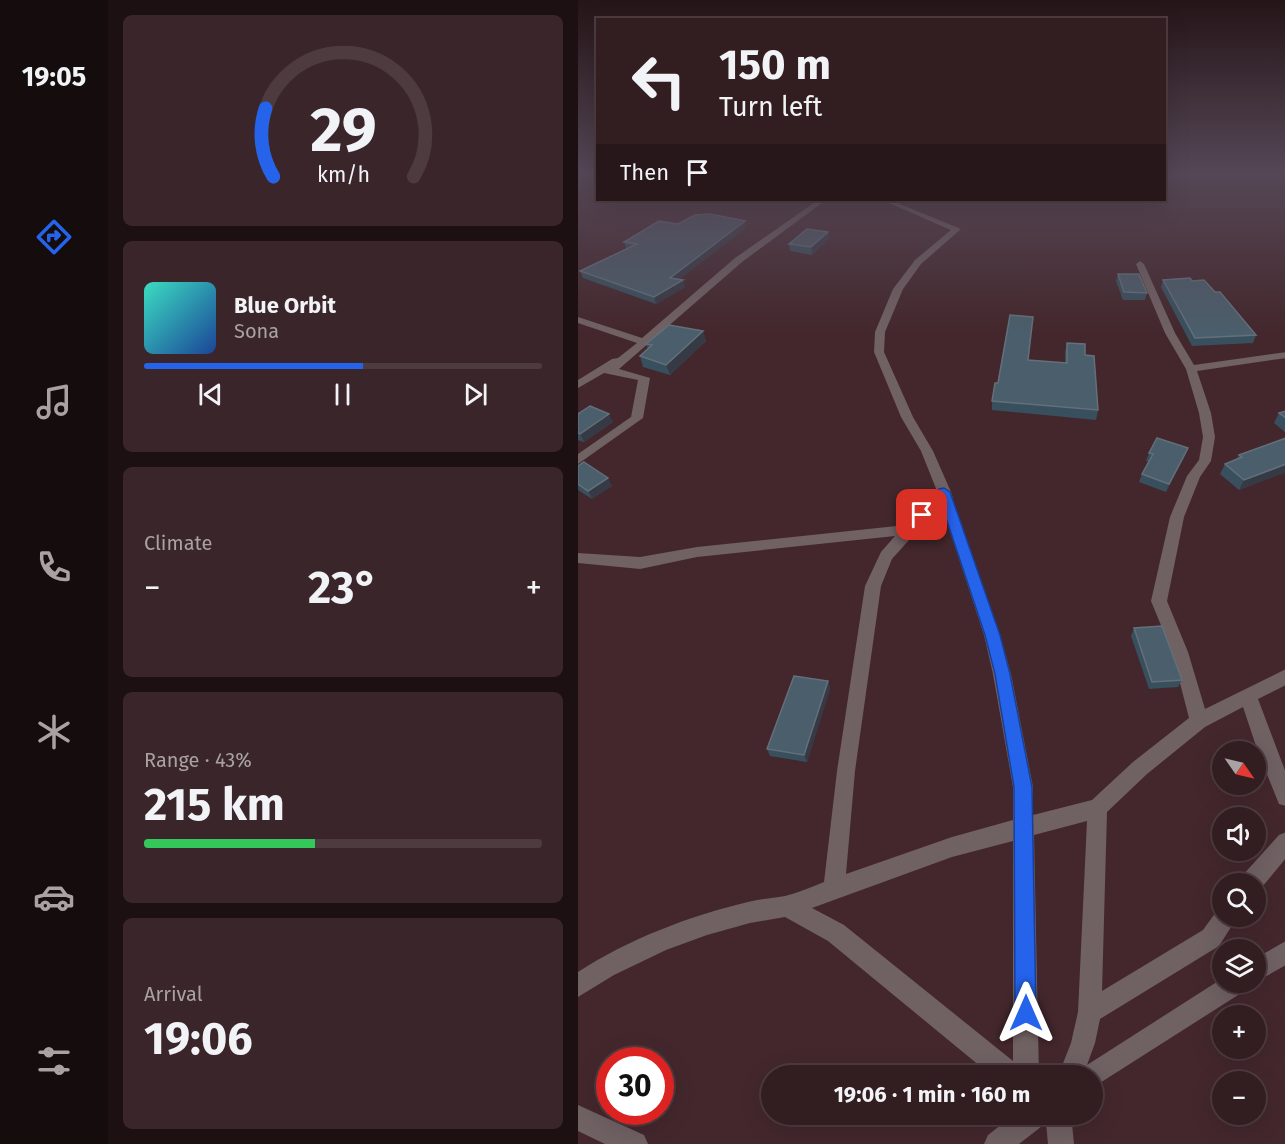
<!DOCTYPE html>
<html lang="en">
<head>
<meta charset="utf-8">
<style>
  body { margin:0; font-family:"Fira Sans",sans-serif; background:#3a262a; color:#f1f3f6; height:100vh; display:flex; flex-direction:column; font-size:22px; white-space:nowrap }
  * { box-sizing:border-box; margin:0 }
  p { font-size:20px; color:#a8a2a5 }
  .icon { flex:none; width:33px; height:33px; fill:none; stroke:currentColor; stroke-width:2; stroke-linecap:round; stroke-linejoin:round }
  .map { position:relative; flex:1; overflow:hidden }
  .panel { display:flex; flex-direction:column; gap:15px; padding:15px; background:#1c1012; width:470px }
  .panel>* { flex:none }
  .hud { position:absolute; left:18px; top:18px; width:570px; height:183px; border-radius:0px; box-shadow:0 6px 24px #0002,0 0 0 2px #4d3b3f; background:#321d21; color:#f1f3f6; overflow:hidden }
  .needle { width:39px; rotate:124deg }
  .fabs { position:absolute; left:634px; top:741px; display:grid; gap:12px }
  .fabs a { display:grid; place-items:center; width:54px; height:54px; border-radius:50%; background:#321d21; box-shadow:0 6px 24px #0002,0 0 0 2px #4d3b3f; font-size:30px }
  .speed { position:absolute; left:18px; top:1047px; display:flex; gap:12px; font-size:30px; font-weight:700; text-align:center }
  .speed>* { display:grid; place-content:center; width:78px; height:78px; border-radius:50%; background:#321d21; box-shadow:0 6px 24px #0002,0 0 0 2px #4d3b3f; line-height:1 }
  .speed .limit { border:9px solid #d22; background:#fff; color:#111 }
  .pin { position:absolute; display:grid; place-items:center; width:51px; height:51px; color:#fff; margin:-26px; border-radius:12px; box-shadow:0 3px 9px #0006 }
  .me { position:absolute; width:66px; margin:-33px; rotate:0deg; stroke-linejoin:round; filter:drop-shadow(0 0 4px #0008) }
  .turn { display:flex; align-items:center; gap:21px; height:126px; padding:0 24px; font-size:27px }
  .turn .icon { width:78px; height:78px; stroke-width:2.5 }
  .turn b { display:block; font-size:42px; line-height:51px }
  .then { display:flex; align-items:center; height:57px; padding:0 24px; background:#0003; gap:12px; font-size:22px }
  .big { font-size:45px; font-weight:700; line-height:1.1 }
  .panel .card { flex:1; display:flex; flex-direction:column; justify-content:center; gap:9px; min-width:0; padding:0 21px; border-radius:9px; background:#3a262a }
  .panel .dial { align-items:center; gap:0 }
  .dial svg { height:156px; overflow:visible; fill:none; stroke:#4d3b3f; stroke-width:7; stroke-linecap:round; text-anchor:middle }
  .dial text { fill:#f1f3f6; stroke:none }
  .song { display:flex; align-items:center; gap:18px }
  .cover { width:72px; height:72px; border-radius:9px; background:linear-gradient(135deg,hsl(170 70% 55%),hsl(220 70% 35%)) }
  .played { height:6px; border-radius:3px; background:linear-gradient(90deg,#2563eb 55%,#4d3b3f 55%) }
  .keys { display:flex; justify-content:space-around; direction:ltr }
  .heat { display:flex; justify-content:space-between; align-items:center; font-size:33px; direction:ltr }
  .charge { height:9px; border-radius:4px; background:linear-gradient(90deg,#34c759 43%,#4d3b3f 0) }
  .trip { position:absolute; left:183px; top:1065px; width:342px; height:60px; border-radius:30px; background:#321d21; box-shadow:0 6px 24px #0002,0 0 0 2px #4d3b3f; font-weight:700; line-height:60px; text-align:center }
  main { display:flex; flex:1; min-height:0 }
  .tab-bar { display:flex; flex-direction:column; width:108px; justify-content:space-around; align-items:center; background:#140c0d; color:#a8a2a5 }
  .tab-bar .icon { width:42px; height:42px }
  .tab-bar .on { color:#2563eb }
  .tab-bar b { font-size:27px; color:#f1f3f6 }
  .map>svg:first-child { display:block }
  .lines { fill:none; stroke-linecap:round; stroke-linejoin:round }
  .minor { fill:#706163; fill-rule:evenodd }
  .wall { fill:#38505e }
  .shaded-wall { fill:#353a45 }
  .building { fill:#4b5e6b; stroke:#63707b; stroke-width:1.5 }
  .route { fill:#2563eb; stroke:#184099; stroke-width:1.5 }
</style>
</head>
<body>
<main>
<nav class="tab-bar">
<b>19:05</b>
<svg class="icon on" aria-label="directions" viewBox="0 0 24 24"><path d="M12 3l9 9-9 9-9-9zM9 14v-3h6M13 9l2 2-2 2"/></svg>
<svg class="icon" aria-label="music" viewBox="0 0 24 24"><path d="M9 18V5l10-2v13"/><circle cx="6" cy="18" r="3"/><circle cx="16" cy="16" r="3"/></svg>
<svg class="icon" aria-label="phone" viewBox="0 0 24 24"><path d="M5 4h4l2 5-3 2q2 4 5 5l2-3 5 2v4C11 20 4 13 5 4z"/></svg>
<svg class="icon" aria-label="climate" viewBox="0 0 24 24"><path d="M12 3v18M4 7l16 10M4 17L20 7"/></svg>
<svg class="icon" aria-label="car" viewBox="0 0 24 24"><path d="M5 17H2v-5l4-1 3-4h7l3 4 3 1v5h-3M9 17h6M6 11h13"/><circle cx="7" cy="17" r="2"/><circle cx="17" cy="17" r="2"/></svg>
<svg class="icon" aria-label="filters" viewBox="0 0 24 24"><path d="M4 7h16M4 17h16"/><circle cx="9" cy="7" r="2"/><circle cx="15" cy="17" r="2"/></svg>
</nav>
<section class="panel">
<div class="card dial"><svg viewBox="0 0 100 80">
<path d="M14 69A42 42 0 1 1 86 69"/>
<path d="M14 69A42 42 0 0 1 10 34" stroke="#2563eb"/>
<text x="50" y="56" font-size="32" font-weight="700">29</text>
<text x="50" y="72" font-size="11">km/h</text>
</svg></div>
<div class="card">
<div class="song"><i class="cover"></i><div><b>Blue Orbit</b><p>Sona</p></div></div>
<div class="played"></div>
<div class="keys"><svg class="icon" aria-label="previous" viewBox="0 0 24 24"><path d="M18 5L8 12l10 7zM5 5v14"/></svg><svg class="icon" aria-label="pause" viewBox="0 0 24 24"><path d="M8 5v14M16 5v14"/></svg><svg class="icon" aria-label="next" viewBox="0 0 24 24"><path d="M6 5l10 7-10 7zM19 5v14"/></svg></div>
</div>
<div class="card"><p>Climate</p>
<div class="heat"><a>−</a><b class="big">23°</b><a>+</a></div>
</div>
<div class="card"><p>Range · 43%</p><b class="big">215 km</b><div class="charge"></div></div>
<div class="card"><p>Arrival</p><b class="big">19:06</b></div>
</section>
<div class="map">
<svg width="708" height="1144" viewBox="0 0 708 1144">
  <rect width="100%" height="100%" fill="#43272c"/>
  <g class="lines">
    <g class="minor">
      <path d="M240,200H248L164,262L41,369L72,378L65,418L0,464V454L53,417L60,380L26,373L0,388V380L34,359L40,358L59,343L0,323V317L64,338L157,258Z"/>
      <path d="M304,200H312L383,229L343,264L325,289L307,332L306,352L335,417L355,451L373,492L391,552L422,635L433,674L455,787V815L514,800L555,762L611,718L594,652L573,601L592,517L609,476L621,460L625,437L621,413L608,369L587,333L558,264L562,261L566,264L597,333L616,365L708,352V358L619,371L633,413L637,437L633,461L622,477L606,517L589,601L610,652L627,709L708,669V685L680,699L708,773V806L701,804L680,752L665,707L627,727L569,774L529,812L524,991L625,930L641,908L645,907V916H660L641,946L522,1019L517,1043L509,1065L645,978V982H671L668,990L514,1088V1076H480L493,1043L500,1012L509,821L456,835L461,1076H414L250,941L207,917L172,923L129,935L88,950L36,975L0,997V972C51,939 111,916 170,902C182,899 195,898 207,896C220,893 233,887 246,882L259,771L287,586L303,552L317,536L119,557L62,569L0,563V553L62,557L119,547L328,525L359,491L343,451L323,417L296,352L297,332L315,289L337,260L373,230ZM363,504L406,635L415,674L435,787V820L374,837L268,874L277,771L303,586L314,559ZM435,841V1061L266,925L234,908L374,857Z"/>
      <path d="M708,832V858L680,892L678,884H662L664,876L701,835Z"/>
      <path d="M708,941V965L678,982V958Z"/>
      <path d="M0,1105L66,1135L70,1144H27L0,1131Z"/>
      <path d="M437,1114H493L496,1144H470L468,1123L441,1144H406L410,1135Z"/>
    </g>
  </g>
  <g class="wall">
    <path d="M100,224L168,228L101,279L105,280L107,287L78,304L5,278L2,271L50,249L48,248L46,242Z"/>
    <path d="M250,232L251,239L234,255L212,251L211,244Z"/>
    <path d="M540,274L569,293L567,300H545L538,281Z"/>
    <path d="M585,280L614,281L637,292L678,335L675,343L614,346L583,287Z"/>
    <path d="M125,331L128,341L92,375L65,367L62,356L70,349L68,344Z"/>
    <path d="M489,343L507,355L520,410L518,420L414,410V401L420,383L450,360L487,363V352Z"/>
    <path d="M708,411V433L696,423L701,413Z"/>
    <path d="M0,414L35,422L6,442L0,440Z"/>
    <path d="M708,438V472L661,490L642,474L647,464L659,459L661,455Z"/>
    <path d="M610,448L607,456L588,492L561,482L564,474L571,462L568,461L571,453Z"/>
    <path d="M0,466L34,486L14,499L0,490Z"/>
    <path d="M556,628L604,680L600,687L571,689L553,636Z"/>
    <path d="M250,681L252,689L229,762L192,756L189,749Z"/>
  </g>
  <g class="shaded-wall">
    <path d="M167,221L168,228L94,285L92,278Z"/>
    <path d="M250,232L251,239L234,255L233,247Z"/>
    <path d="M105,280L107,287L78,304L76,297Z"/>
    <path d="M125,331L128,341L92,375L88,365Z"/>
    <path d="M31,414L35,422L6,442L2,434Z"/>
    <path d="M610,448L607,456L588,492L591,484Z"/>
    <path d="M708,464V472L661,490L666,480Z"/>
    <path d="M30,478L34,486L14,499L10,491Z"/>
    <path d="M250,681L252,689L229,762L226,755Z"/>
  </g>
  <g class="building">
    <path d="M132,214L167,221L92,278L105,280L76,297L2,271L59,244L46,242L81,221L100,224L117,215Z"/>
    <path d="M229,229L250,232L233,247L211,244Z"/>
    <path d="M540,274H561L569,293L546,292Z"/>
    <path d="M612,278L614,281L626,280L637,292H642L678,335L617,338L585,280Z"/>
    <path d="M432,315L455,317L450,360L489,363V343L507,344V355L516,356L520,410L414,401L417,383H420Z"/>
    <path d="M91,325L125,331L88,365L62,356L74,345L68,344Z"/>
    <path d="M12,406L31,414L2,434L0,433V414Z"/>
    <path d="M708,411V418L701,413Z"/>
    <path d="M579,438L610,448L591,484L564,474L575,454L571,453Z"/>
    <path d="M708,438V464L666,480L647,464L664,457L661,455Z"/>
    <path d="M6,462L30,478L10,491L0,484V466Z"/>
    <path d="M584,626L604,680L574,682L556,628Z"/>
    <path d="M216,676L250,681L226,755L189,749Z"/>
  </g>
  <linearGradient id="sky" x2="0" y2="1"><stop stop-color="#251518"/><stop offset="0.52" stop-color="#554756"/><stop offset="1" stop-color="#554756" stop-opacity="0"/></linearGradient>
  <rect width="708" height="333" fill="url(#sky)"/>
  <path class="route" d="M366,488L372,492L422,635L432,674L454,787L458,1013L455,1020L448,1023L440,1020L437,1013L436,787L417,674L407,635L363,503L349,519L344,520L338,515L361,489Z"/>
</svg>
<div class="fabs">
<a><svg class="needle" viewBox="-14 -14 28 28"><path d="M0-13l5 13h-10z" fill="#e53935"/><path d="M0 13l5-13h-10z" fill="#a8a2a5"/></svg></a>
<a><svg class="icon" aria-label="sound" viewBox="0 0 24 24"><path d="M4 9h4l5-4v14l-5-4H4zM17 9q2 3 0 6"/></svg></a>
<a><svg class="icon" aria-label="search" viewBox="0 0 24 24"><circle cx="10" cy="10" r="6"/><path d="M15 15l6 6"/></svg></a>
<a><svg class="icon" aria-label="layers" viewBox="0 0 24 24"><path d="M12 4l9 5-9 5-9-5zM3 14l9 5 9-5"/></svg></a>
<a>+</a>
<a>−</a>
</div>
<div class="speed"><div class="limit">30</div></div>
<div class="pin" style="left:344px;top:515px;background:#d93025"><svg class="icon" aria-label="arrive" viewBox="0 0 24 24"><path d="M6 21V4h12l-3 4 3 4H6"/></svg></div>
<svg class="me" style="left:448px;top:1013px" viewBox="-20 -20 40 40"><path d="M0-17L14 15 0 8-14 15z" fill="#2563eb" stroke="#fff" stroke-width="4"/></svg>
<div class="trip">19:06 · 1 min · 160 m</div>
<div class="hud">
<div class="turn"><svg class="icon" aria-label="left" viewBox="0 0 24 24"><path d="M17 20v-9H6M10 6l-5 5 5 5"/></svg><div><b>150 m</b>Turn left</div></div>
<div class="then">Then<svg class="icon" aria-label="arrive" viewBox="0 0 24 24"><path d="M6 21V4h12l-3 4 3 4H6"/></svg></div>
</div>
</div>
</main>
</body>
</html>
